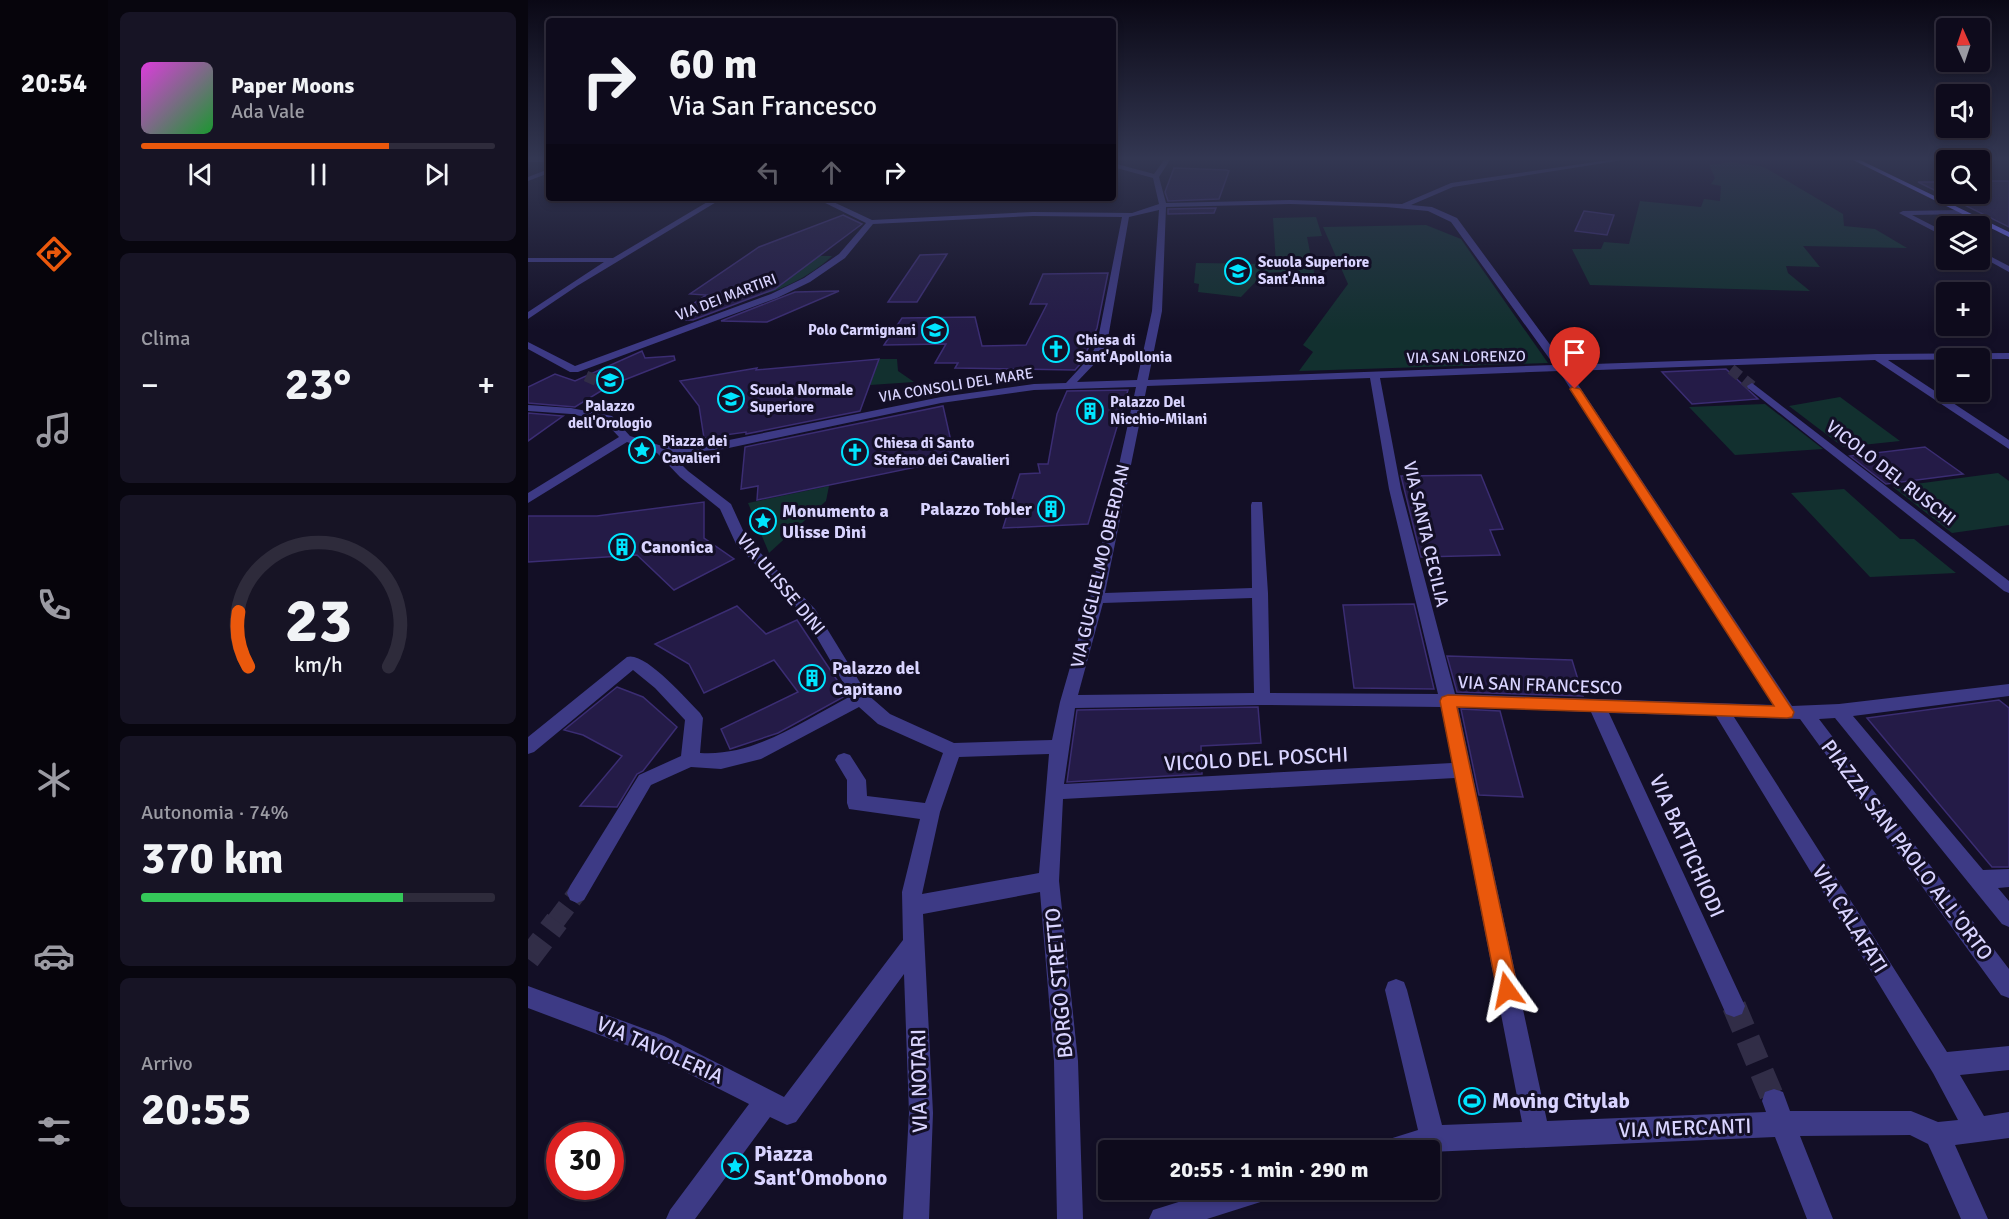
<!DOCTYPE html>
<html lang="it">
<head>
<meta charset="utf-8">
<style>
  body { margin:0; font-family:Signika,sans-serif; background:#171425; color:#f1f3f6; height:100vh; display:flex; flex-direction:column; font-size:22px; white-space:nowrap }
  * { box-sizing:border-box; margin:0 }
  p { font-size:20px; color:#9b9ba3 }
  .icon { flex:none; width:33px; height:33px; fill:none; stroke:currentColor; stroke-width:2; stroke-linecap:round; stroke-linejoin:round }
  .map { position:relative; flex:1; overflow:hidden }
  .sheet { display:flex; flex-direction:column; gap:12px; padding:12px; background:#08060f; width:420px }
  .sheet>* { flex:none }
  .guide { position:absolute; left:18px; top:18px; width:570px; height:183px; border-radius:6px; box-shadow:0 3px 9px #0003,0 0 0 2px #2e2b3b; background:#0e0b1c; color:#f1f3f6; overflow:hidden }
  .needle { width:39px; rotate:357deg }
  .buttons { position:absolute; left:1408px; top:18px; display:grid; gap:12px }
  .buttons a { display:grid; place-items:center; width:54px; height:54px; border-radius:6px; background:#0e0b1c; box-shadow:0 3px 9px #0003,0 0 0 2px #2e2b3b; font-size:30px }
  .speed { position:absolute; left:18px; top:1122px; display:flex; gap:12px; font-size:30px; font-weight:700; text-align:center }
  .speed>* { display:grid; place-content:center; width:78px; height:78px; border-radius:50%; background:#0e0b1c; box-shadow:0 3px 9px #0003,0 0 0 2px #2e2b3b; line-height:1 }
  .speed .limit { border:9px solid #d22; background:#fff; color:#111 }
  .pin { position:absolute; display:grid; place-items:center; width:51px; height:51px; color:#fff; margin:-62px -26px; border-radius:50% 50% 50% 0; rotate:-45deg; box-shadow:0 0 6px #0007 }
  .pin .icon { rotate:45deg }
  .me { position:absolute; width:66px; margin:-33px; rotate:348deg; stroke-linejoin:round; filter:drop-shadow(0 0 4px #0008) }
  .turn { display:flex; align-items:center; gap:21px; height:126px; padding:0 24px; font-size:27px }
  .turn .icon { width:78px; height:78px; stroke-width:2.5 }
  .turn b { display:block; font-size:42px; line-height:51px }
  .lanes { display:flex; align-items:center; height:57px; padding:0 24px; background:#0003; justify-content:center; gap:30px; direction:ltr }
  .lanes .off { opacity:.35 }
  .big { font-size:45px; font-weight:700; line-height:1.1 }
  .sheet .card { flex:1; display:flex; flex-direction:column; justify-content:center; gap:9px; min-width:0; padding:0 21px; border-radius:9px; background:#171425 }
  .sheet .dial { align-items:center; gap:0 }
  .dial svg { height:156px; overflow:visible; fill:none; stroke:#2e2b3b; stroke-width:7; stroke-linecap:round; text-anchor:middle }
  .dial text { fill:#f1f3f6; stroke:none }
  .song { display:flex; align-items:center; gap:18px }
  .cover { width:72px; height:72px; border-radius:9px; background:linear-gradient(135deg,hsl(300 70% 55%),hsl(130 70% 35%)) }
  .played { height:6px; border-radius:3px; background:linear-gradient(90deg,#ea580c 70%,#2e2b3b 70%) }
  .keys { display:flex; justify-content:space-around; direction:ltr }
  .heat { display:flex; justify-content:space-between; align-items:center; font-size:33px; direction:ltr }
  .charge { height:9px; border-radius:4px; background:linear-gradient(90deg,#34c759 74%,#2e2b3b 0) }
  .trip { position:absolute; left:570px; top:1140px; width:342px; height:60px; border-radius:6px; background:#0e0b1c; box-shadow:0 3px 9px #0003,0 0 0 2px #2e2b3b; font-weight:700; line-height:60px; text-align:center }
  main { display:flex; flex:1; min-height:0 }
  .tab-bar { display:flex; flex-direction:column; width:108px; justify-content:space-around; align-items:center; background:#06040b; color:#9b9ba3 }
  .tab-bar .icon { width:42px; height:42px }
  .tab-bar .selected { color:#ea580c }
  .tab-bar b { font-size:27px; color:#f1f3f6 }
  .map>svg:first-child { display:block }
  .green { fill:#12302f }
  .building { fill:#241b47; stroke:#3b2d73; stroke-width:1.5 }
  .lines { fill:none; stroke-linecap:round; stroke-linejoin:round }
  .street-tunnel-far2 { stroke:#312d47; stroke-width:11; stroke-dasharray:11 6; stroke-linecap:butt }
  .street-tunnel-far1 { stroke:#312d47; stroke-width:19; stroke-dasharray:19 9; stroke-linecap:butt }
  .street-tunnel { stroke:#312d47; stroke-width:24; stroke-dasharray:24 12; stroke-linecap:butt }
  .street { fill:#3d3a85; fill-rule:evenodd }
  .secondary { fill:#6f6bff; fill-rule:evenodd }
  .route { fill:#ea580c; stroke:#983908; stroke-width:1.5 }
  .labels { text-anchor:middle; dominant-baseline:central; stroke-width:6; stroke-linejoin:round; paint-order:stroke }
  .far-poi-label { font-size:15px; font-weight:bold; fill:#d9d4ff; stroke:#130f26; text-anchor:start }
  .far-street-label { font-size:15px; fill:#d9d4ff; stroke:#130f26 }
  .street-label { font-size:18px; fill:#d9d4ff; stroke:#130f26 }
  .poi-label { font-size:18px; font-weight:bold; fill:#d9d4ff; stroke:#130f26; text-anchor:start }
  .near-street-label { font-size:21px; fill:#d9d4ff; stroke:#130f26 }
  .near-poi-label { font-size:21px; font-weight:bold; fill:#d9d4ff; stroke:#130f26; text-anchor:start }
</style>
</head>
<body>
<main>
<nav class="tab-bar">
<b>20:54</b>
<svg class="icon selected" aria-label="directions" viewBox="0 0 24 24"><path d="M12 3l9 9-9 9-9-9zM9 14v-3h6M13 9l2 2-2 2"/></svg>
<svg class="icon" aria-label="music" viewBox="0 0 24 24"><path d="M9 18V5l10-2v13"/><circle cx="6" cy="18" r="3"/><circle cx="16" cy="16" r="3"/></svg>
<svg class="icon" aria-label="phone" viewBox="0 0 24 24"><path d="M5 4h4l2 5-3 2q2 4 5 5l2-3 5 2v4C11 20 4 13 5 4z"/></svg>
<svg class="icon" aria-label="climate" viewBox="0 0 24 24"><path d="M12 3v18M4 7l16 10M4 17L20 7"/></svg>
<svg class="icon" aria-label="car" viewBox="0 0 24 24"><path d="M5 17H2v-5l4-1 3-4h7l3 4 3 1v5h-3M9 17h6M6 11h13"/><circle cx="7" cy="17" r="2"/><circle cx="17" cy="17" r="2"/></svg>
<svg class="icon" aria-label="filters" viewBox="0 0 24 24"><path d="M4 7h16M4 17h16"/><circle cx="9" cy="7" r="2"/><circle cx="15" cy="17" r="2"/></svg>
</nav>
<section class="sheet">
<div class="card">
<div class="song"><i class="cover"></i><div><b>Paper Moons</b><p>Ada Vale</p></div></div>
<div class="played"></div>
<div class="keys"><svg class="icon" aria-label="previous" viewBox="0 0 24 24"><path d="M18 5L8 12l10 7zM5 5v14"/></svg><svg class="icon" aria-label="pause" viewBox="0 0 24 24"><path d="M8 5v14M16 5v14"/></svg><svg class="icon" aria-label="next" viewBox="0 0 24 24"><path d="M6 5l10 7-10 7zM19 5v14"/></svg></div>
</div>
<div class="card"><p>Clima</p>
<div class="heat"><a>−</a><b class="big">23°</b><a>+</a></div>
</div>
<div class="card dial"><svg viewBox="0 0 100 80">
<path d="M14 69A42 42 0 1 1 86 69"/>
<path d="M14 69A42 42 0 0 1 9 41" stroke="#ea580c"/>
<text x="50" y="56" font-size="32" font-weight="700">23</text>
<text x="50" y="72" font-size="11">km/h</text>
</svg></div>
<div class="card"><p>Autonomia · 74%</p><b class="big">370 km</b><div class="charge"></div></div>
<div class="card"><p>Arrivo</p><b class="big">20:55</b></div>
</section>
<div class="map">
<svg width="1481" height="1219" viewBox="0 0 1481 1219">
  <rect width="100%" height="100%" fill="#130f26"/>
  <g class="green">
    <path d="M1204,162L1236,167L1315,214L1316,226L1347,229L1379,248L1275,246L1292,267L1258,266L1260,273L1282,291L1062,285L1044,249H1073L1076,242L1101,244L1112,201L1173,207L1176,199L1192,201L1193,186L1183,184L1187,178L1181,165Z"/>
    <path d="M61,198H149L140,202L50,203Z"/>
    <path d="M788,217L794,236L779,237L787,277L751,272L736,273L713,297L670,292L671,284L666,283L668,263L748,264L745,218Z"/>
    <path d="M898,225L933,239L1020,363L771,371L785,352L775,345L820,284L795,227Z"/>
    <path d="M275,256H304C287,273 246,296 222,296Z"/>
    <path d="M351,359H369L370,371L386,382L342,385Z"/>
    <path d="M1312,397L1372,441L1315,447L1261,406Z"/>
    <path d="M1237,404L1295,449L1207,455L1161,407Z"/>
    <path d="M1470,473L1481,481V525L1424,533L1365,487Z"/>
    <path d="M301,486L298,501L241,553L220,503Z"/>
    <path d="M1316,489L1372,539H1386L1428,573L1342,577L1263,493Z"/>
  </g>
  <g class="building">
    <path d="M646,168L698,170L701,171L691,199L640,201L637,192Z"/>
    <path d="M1452,181H1481V227L1390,182H1419V194H1452Z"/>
    <path d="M688,208L686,213L640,214V209Z"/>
    <path d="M1056,211L1086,215L1079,235L1047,231Z"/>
    <path d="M315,215L334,224L247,289L165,320H154L167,310H156L178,295L162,294L231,247Z"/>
    <path d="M419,254L389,302H360L392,255Z"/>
    <path d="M580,273L569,328L554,362L547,370L427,368L430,363H407L418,344L356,345L374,318L447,317L454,346L498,345L519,304H502L515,274Z"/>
    <path d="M311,291L239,322L193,321L267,292Z"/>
    <path d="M114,351L117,358L146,356L147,360L81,386L47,407L0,403V387L27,374L47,381Z"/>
    <path d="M351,359L332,411L218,434V432L176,438L171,406L152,381L229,368L228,370Z"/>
    <path d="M1198,369L1230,399L1164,404L1134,372Z"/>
    <path d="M600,390L560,524L475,528L492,474L512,473L510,464H520L529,414L539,391Z"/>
    <path d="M415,406L427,459L229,500L230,486L213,489L217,447Z"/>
    <path d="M0,413L35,416L0,441Z"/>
    <path d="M1397,447L1435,474L1358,484L1322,456Z"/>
    <path d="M953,475L975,529L962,530L972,555L893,557L873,476Z"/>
    <path d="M176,502V538L206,559L146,590L109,555L0,562V516H69Z"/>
    <path d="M886,604L906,689L826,688L815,605Z"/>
    <path d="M209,606L238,634L269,620L319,695L250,733L202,749L193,729L270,692L246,660L176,693L161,664L127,644Z"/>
    <path d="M919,656L1044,660L1055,696L929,692Z"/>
    <path d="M89,687L115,697L149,727L115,771L109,774L89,807L52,806L94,756L55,735L36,730Z"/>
    <path d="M1471,700L1481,708V867H1464L1339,718Z"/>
    <path d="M730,707L733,743L673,746L674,774L539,782L549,710Z"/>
    <path d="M933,709L972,711L995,797L951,795Z"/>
  </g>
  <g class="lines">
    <g class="street-tunnel-far2">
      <path d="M1203,369L1224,386"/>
      <path d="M58,376L81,386"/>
    </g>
    <path class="street-tunnel-far1" d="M27,922L49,893"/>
    <g class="street-tunnel">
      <path d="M0,959L29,921"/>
      <path d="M1206,1006L1246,1101"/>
    </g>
    <g class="street">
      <rect x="0" y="160" width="21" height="2"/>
      <path d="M636,160H642L631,177L638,203L762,200L874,204L923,183L1081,160H1095L925,187L883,205L904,207L929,218L1037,365L1349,354L1481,353V359L1360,360L1481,440V449L1347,360L1041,371L1264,706L1311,704L1481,684V696L1325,716L1455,870L1481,869V887L1470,888L1481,901V927L1474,924L1307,718L1291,719L1481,969V998L1473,995L1272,719L1206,717L1419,1052L1481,1046V1070L1432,1075L1456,1116L1481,1112V1138L1427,1145L1460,1219H1433L1400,1144L1382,1135L1272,1136L1305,1219H1279L1247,1137L902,1152L851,1150L855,1141L890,1130L857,990L860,982L868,979L876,982L879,990L914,1125L994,1122L927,778L535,799L531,881L550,1061L555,1219H529L526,1061L512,892L395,914L405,1113L401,1219H375L381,1113L376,974L268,1122L259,1125L242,1117L167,1219H138L142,1210L221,1104L122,1054L0,1008V986L136,1036L256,1097L375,940L374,892L392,819L321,809L319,803V780L307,760L310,755L316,753L322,755L338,780L339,796L397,803L415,753L350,724L331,707L233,759L193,769L163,767L123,785L56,900L49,903L42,900L39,893L42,886L111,775L153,756L157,720L127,688L105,670L6,752L0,754V737L99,657C117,651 159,700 172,713L175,718L172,753C227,757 276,720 323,696L277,617L208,544L192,509L152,477L129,453L99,442L0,503V493L91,437L76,421L43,414L0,411V405L43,408L84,416L102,436L134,446H155L196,441L413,397L506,384L538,383L562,357L569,344L594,217L505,216L345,224L317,258L282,282L249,298L50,372H42L0,349V342L47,366L243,294L276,278L311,254L338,223L287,198H297L344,220L505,212L604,213L631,204L625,178L585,167V163L626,174ZM762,204L858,207L900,211L923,222L1026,365L620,380L634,311L638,207ZM631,210L624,311L609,380L549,382L570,360L579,344L601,217ZM1031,371L1246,705L927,694L873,489L852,378ZM842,378L861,489L910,694L742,693L740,593L734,502H724L723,505L724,588L577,593L619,386ZM608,387L562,598L532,702L524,740L426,743L362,714L339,694L287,609L219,539L203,504L160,471L143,454L196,449L413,403L506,390ZM724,598L726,693L550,695L575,603ZM734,705L913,707L924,763L536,784L547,708ZM930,707L1063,712L1198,1014L1206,1017L1214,1014L1217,1006L1081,713L1188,716L1405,1073L1430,1120L1410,1122L1383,1111H1262L1255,1092L1246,1089L1237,1092L1234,1101L1238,1112L1019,1121ZM521,754L511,873L394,894L412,812L431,757Z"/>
      <path d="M21,169V173L0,181V177Z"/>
      <path d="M186,198H195L49,286L0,319V312L76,262H0V258H85Z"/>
      <path d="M1433,210L1436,214L1384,215L1419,233V238L1371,213L1375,211Z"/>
      <path d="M1452,251L1481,266V272L1452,256Z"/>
      <path d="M1224,383L1481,581V593L1476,591L1220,388L1219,386Z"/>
      <path d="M689,1190H746L742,1199L679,1219H621L625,1210Z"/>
    </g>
    <path class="secondary" d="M1325,160H1332L1481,232V237Z"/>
  </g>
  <linearGradient id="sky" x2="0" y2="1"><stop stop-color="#0a0815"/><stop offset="0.48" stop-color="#333752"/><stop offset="1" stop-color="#333752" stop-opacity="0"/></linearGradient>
  <rect width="1481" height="330" fill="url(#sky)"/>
  <path class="route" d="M1044,387L1052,389L1266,712L1264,717L1259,718L929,707L990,990L987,997L979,1000L972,997L969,990L912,701L914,697L920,695L1246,706L1042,389Z"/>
  <defs>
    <symbol id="university-ring" viewBox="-11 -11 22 22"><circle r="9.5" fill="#130f26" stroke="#00e5ff" stroke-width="1.5"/><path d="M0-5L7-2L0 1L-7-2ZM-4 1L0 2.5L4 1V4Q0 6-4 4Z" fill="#00e5ff"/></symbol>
    <symbol id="church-ring" viewBox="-11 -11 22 22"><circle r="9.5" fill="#130f26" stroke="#00e5ff" stroke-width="1.5"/><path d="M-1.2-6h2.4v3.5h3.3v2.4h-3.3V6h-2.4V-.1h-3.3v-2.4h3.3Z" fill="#00e5ff"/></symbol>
    <symbol id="building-ring" viewBox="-11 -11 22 22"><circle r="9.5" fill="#130f26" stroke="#00e5ff" stroke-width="1.5"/><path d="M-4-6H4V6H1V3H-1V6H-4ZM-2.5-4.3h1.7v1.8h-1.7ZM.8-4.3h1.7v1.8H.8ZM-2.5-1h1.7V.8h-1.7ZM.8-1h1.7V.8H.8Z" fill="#00e5ff"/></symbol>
    <symbol id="sight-ring" viewBox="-11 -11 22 22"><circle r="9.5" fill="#130f26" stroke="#00e5ff" stroke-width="1.5"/><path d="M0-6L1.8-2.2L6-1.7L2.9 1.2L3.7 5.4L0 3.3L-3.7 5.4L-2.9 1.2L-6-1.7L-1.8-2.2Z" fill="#00e5ff"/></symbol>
    <symbol id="stadium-ring" viewBox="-11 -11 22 22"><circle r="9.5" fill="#130f26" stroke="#00e5ff" stroke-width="1.5"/><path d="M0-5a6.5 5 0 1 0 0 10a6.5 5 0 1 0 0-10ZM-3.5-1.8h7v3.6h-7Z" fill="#00e5ff"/></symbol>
  </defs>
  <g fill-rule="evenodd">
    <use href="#university-ring" x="695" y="256" width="30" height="30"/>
    <use href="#university-ring" x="392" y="315" width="30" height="30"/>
    <use href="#church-ring" x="513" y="334" width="30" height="30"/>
    <use href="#university-ring" x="67" y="365" width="30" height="30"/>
    <use href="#university-ring" x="188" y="384" width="30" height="30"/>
    <use href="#building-ring" x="547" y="396" width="30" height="30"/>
    <use href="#sight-ring" x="99" y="435" width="30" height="30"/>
    <use href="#church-ring" x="312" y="437" width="30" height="30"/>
    <use href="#building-ring" x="508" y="494" width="30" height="30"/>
    <use href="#sight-ring" x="220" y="506" width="30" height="30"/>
    <use href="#building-ring" x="79" y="532" width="30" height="30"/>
    <use href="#building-ring" x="269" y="663" width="30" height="30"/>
    <use href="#stadium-ring" x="929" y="1086" width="30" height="30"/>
    <use href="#sight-ring" x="192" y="1151" width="30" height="30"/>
  </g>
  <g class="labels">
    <g class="far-poi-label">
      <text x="730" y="262">Scuola Superiore<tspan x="730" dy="17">Sant'Anna</tspan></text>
      <text x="388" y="330" text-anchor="end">Polo Carmignani</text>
      <text x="548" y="340">Chiesa di<tspan x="548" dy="17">Sant'Apollonia</tspan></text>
      <text x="222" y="390">Scuola Normale<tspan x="222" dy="17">Superiore</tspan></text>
      <text x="582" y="402">Palazzo Del<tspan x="582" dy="17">Nicchio-Milani</tspan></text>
      <text x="82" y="406" text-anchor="middle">Palazzo<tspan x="82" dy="17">dell'Orologio</tspan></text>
      <text x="134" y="441">Piazza dei<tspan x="134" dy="17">Cavalieri</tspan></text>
      <text x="346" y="443">Chiesa di Santo<tspan x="346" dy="17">Stefano dei Cavalieri</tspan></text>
    </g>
    <g class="far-street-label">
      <text transform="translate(198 297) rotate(-21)">VIA DEI MARTIRI</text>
      <text transform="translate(938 357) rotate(-1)">VIA SAN LORENZO</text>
      <text transform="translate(428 385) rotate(-9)">VIA CONSOLI DEL MARE</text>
    </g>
    <g class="street-label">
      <text transform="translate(1363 473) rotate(38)">VICOLO DEL RUSCHI</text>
      <text transform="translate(898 534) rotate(77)">VIA SANTA CECILIA</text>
      <text transform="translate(572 566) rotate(-77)">VIA GUGLIELMO OBERDAN</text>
      <text transform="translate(253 584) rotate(50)">VIA ULISSE DINI</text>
      <text transform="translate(1012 685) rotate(2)">VIA SAN FRANCESCO</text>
    </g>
    <g class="poi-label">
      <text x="504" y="509" text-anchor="end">Palazzo Tobler</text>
      <text x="254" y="511">Monumento a<tspan x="254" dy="21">Ulisse Dini</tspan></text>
      <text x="113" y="547">Canonica</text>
      <text x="304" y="668">Palazzo del<tspan x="304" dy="21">Capitano</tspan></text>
    </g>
    <g class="near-street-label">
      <text transform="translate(728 759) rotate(-3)">VICOLO DEL POSCHI</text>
      <text transform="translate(1159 846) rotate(66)">VIA BATTICHIODI</text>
      <text transform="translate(1379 850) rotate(53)">PIAZZA SAN PAOLO ALL'ORTO</text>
      <text transform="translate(1322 919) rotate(58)">VIA CALAFATI</text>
      <text transform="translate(531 983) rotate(-95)">BORGO STRETTO</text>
      <text transform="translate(132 1050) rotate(24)">VIA TAVOLERIA</text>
      <text transform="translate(391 1081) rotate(-91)">VIA NOTARI</text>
      <text transform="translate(1157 1128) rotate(-2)">VIA MERCANTI</text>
    </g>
    <g class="near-poi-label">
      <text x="964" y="1101">Moving Citylab</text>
      <text x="226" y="1154">Piazza<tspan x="226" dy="24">Sant'Omobono</tspan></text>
    </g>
  </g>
</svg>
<div class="buttons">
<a><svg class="needle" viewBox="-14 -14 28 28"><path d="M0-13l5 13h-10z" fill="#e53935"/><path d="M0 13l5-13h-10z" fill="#9b9ba3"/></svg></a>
<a><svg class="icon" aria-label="sound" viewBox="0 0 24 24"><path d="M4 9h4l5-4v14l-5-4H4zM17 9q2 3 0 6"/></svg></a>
<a><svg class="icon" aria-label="search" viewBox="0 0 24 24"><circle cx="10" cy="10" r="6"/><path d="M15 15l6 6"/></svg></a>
<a><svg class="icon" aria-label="layers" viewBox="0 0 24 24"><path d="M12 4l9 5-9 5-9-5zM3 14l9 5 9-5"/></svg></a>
<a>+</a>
<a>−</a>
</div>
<div class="speed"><div class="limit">30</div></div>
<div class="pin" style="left:1047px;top:389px;background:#d93025"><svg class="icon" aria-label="arrive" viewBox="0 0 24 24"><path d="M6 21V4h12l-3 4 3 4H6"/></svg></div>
<svg class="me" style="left:979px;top:990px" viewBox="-20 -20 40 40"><path d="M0-17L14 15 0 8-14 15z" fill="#ea580c" stroke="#fff" stroke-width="4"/></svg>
<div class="trip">20:55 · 1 min · 290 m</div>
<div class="guide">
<div class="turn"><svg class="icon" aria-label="right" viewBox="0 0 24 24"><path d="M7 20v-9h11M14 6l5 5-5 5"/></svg><div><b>60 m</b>Via San Francesco</div></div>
<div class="lanes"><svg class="icon off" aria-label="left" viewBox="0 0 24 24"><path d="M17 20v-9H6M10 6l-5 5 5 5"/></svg><svg class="icon off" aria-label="ahead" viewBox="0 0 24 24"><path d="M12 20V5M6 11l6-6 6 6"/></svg><svg class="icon" aria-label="right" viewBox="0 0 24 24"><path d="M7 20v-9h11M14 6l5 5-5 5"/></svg></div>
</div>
</div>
</main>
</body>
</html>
